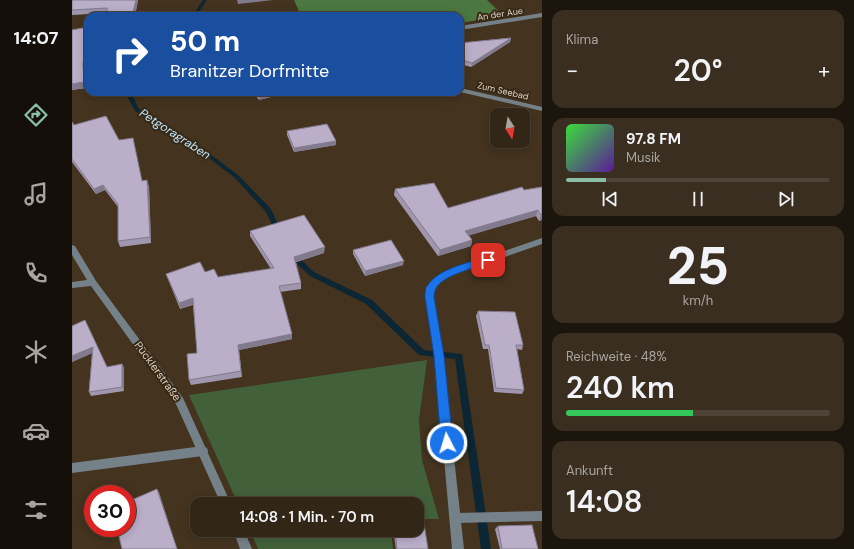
<!DOCTYPE html>
<html lang="de">
<head>
<meta charset="utf-8">
<style>
  body { margin:0; font-family:"DM Sans",sans-serif; background:#3a2e20; color:#f1f3f6; height:100vh; display:flex; flex-direction:column; font-size:15px; white-space:nowrap }
  * { box-sizing:border-box; margin:0 }
  p { font-size:13px; color:#a8a5a1 }
  .icon { flex:none; width:22px; height:22px; fill:none; stroke:currentColor; stroke-width:2; stroke-linecap:round; stroke-linejoin:round }
  .map { position:relative; flex:1; overflow:hidden }
  .details { display:flex; flex-direction:column; gap:10px; padding:10px; background:#1c150d; width:312px }
  .details>* { flex:none }
  .top-card { position:absolute; left:12px; top:12px; width:380px; height:84px; border-radius:12px; box-shadow:0 2px 10px #0003,0 0 0 1px #4d4336; background:#1a4fa0; color:#fff; overflow:hidden }
  .needle { width:26px; rotate:169deg }
  .tools { position:absolute; left:418px; top:108px; display:grid; gap:8px }
  .tools a { display:grid; place-items:center; width:40px; height:40px; border-radius:8px; background:#322617; box-shadow:0 2px 10px #0003,0 0 0 1px #4d4336; font-size:20px }
  .speed { position:absolute; left:12px; top:485px; display:flex; gap:8px; font-size:20px; font-weight:700; text-align:center }
  .speed>* { display:grid; place-content:center; width:52px; height:52px; border-radius:50%; background:#322617; box-shadow:0 2px 10px #0003,0 0 0 1px #4d4336; line-height:1 }
  .speed .limit { border:6px solid #d22; background:#fff; color:#111 }
  .pin { position:absolute; display:grid; place-items:center; width:34px; height:34px; color:#fff; margin:-17px; border-radius:8px; box-shadow:0 2px 6px #0006 }
  .me { position:absolute; width:44px; margin:-22px; rotate:355deg; stroke-linejoin:round; filter:drop-shadow(0 0 3px #0008) }
  .turn { display:flex; align-items:center; gap:14px; height:84px; padding:0 20px; font-size:18px }
  .turn .icon { width:52px; height:52px; stroke-width:2.5 }
  .turn b { display:block; font-size:28px; line-height:34px }
  .big { font-size:30px; font-weight:600; line-height:1.1 }
  .details .tile { flex:1; display:flex; flex-direction:column; justify-content:center; gap:6px; min-width:0; padding:0 14px; border-radius:12px; background:#3a2e20 }
  .details .dial { align-items:center; gap:0 }
  .dial b { font-size:52px; line-height:1 }
  .song { display:flex; align-items:center; gap:12px }
  .cover { width:48px; height:48px; border-radius:6px; background:linear-gradient(135deg,hsl(120 70% 55%),hsl(270 70% 35%)) }
  .played { height:4px; border-radius:2px; background:linear-gradient(90deg,#8abfa5 15%,#4d4336 15%) }
  .keys { display:flex; justify-content:space-around; direction:ltr }
  .heat { display:flex; justify-content:space-between; align-items:center; font-size:22px; direction:ltr }
  .charge { height:6px; border-radius:3px; background:linear-gradient(90deg,#34c759 48%,#4d4336 0) }
  .trip { position:absolute; left:118px; top:497px; width:234px; height:40px; border-radius:12px; background:#322617; box-shadow:0 2px 10px #0003,0 0 0 1px #4d4336; font-weight:600; line-height:40px; text-align:center }
  main { display:flex; flex:1; min-height:0 }
  .tabs { display:flex; flex-direction:column; width:72px; justify-content:space-around; align-items:center; background:#140f09; color:#a8a5a1 }
  .tabs .icon { width:28px; height:28px }
  .tabs .current { color:#8abfa5 }
  .tabs b { font-size:18px; color:#f1f3f6 }
  .map>svg:first-child { display:block }
  .green { fill:#42613b }
  .forest { fill:#4a7840 }
  .lines { fill:none; stroke-linecap:round; stroke-linejoin:round }
  .stream { fill:#0d2633; fill-rule:evenodd }
  .service { fill:#758188; fill-rule:evenodd }
  .minor { fill:#758188; fill-rule:evenodd }
  .wall { fill:#a096ad }
  .shaded-wall { fill:#827a8d }
  .building { fill:#baaec9; stroke:#827a8d }
  .route { fill:#1a73e8; stroke:#114b97 }
  .labels { text-anchor:middle; dominant-baseline:central; stroke-width:4; stroke-linejoin:round; paint-order:stroke }
  .far-street-label { font-size:9px; fill:#ddd3c7; stroke:#382915 }
  .street-label { font-size:11px; fill:#ddd3c7; stroke:#382915 }
  .water-label { font-size:12px; font-style:italic; fill:#bfe5fc; stroke:#382915 }
</style>
</head>
<body>
<main>
<nav class="tabs">
<b>14:07</b>
<svg class="icon current" aria-label="directions" viewBox="0 0 24 24"><path d="M12 3l9 9-9 9-9-9zM9 14v-3h6M13 9l2 2-2 2"/></svg>
<svg class="icon" aria-label="music" viewBox="0 0 24 24"><path d="M9 18V5l10-2v13"/><circle cx="6" cy="18" r="3"/><circle cx="16" cy="16" r="3"/></svg>
<svg class="icon" aria-label="phone" viewBox="0 0 24 24"><path d="M5 4h4l2 5-3 2q2 4 5 5l2-3 5 2v4C11 20 4 13 5 4z"/></svg>
<svg class="icon" aria-label="climate" viewBox="0 0 24 24"><path d="M12 3v18M4 7l16 10M4 17L20 7"/></svg>
<svg class="icon" aria-label="car" viewBox="0 0 24 24"><path d="M5 17H2v-5l4-1 3-4h7l3 4 3 1v5h-3M9 17h6M6 11h13"/><circle cx="7" cy="17" r="2"/><circle cx="17" cy="17" r="2"/></svg>
<svg class="icon" aria-label="filters" viewBox="0 0 24 24"><path d="M4 7h16M4 17h16"/><circle cx="9" cy="7" r="2"/><circle cx="15" cy="17" r="2"/></svg>
</nav>
<div class="map">
<svg width="470" height="549" viewBox="0 0 470 549">
  <rect width="100%" height="100%" fill="#43331f"/>
  <g class="green">
    <path d="M355,360L347,420L350,460L367,519H345V504H166L117,395Z"/>
    <path d="M178,530H319L321,549H186Z"/>
  </g>
  <path class="forest" d="M222,0H415L432,16L388,23V16H229Z"/>
  <g class="lines">
    <g class="stream">
      <path d="M131,0H135L124,16H120Z"/>
      <path d="M53,92H59L67,109L124,143L167,176L199,209L209,231L208,233H204L194,212L163,178L120,145L63,111Z"/>
      <path d="M218,253H222L242,272L300,300L352,350L390,354L419,549H409L383,359L347,355L294,304L238,276L218,257L217,255Z"/>
    </g>
    <g class="service">
      <path d="M131,446L135,448L136,451L135,454L131,456L0,473V463Z"/>
      <path d="M470,511V521L383,523L379,522L378,518L379,514L383,513Z"/>
    </g>
    <g class="minor">
      <path d="M470,13V17L388,30V26Z"/>
      <path d="M388,88L470,107V111L388,92Z"/>
      <path d="M470,238V244L378,276C369,281 363,286 361,297L371,356L392,549H380L363,356L353,297C356,285 362,278 372,272Z"/>
      <path d="M0,245L3,246L24,281L111,398L159,504H149L104,404L19,286L0,288V282L15,280L0,255Z"/>
      <path d="M161,530H172L180,549H168Z"/>
    </g>
  </g>
  <g class="wall">
    <path d="M0,0H66L63,16H36V13L0,15Z"/>
    <path d="M16,27V67L13,68L14,88L0,90V30Z"/>
    <path d="M439,38L438,42L399,67L388,64V43Z"/>
    <path d="M181,92H218L187,100Z"/>
    <path d="M0,122L2,125L47,140L71,181L77,186L79,243L48,247L46,241V207L33,190L24,194L0,162Z"/>
    <path d="M215,131L264,141V145L222,152L215,135Z"/>
    <path d="M470,187V220L467,221L464,216L397,235L400,240L399,246L366,256L322,195L323,189L376,208L452,190Z"/>
    <path d="M178,231L252,253L224,262L229,283V289L208,292L220,339L167,350L170,377L119,385L117,380L125,353L121,305L108,309L94,274L146,277L199,269L178,236Z"/>
    <path d="M281,250L331,265L293,276L281,254Z"/>
    <path d="M406,311L451,345L450,350L445,349L452,390L450,394L422,392L416,349H411L404,316Z"/>
    <path d="M0,326L35,367L50,364L52,368V391L19,396L17,392L20,353L0,362Z"/>
    <path d="M426,526L466,549H428L423,529Z"/>
    <path d="M321,530H345L356,549H324Z"/>
  </g>
  <g class="shaded-wall">
    <path d="M64,0H66L63,16H60Z"/>
    <path d="M165,0H201L166,4Z"/>
    <path d="M439,38L438,42L399,67L400,63Z"/>
    <path d="M11,62L13,68L14,88L0,90V84Z"/>
    <path d="M196,92H218L187,100V94Z"/>
    <path d="M264,141V145L222,152V148Z"/>
    <path d="M75,180L77,186L79,243L78,237Z"/>
    <path d="M31,185L33,190L24,194L22,189Z"/>
    <path d="M466,210L464,216L392,237L393,231Z"/>
    <path d="M470,214V220L467,221L469,215Z"/>
    <path d="M400,240L399,246L366,256L368,250Z"/>
    <path d="M253,247L252,253L222,263V257Z"/>
    <path d="M332,261L331,265L293,276V271Z"/>
    <path d="M121,298L122,304L108,309L107,303Z"/>
    <path d="M220,334V339L167,350L170,377L166,345Z"/>
    <path d="M21,347L23,352L0,362V356Z"/>
    <path d="M50,364L52,368V391L50,387Z"/>
    <path d="M85,489L87,492L105,549Z"/>
  </g>
  <g class="building">
    <path d="M0,0H64L60,16H36L35,8L0,10Z"/>
    <path d="M16,27V62H11L12,82L0,84V30Z"/>
    <path d="M439,38L400,63L388,59V43Z"/>
    <path d="M185,92H196L187,94Z"/>
    <path d="M34,116L47,140L61,138L70,181L75,180L78,237L46,241V204L31,185L22,189L0,159V122L2,125Z"/>
    <path d="M255,124L264,141L222,148L215,131Z"/>
    <path d="M362,183L376,208L450,187L452,190L470,187V214L469,215L466,210L393,231L400,240L368,250L323,189Z"/>
    <path d="M232,215L253,247L222,257L229,283L207,286L220,334L166,345L169,371L117,380L115,354L125,353L121,298L107,303L94,274L128,262L133,272L142,269L146,277L202,268L178,231Z"/>
    <path d="M319,240L332,261L293,271L281,250Z"/>
    <path d="M406,311L443,312L451,345H444L452,390L424,388L417,345H413Z"/>
    <path d="M13,320L35,367L50,364V387L17,392L21,347L0,356V326Z"/>
    <path d="M85,489L105,549H50L45,528H55V502Z"/>
    <path d="M345,517H351L356,549H325L323,530H345Z"/>
    <path d="M460,525L466,549H430L426,526Z"/>
  </g>
  <path class="route" d="M416,257L419,258L420,260L419,262C405,267 371,275 364,288C363,290 362,294 362,297L372,356L381,443L379,447L375,448L371,447L369,443L362,356L353,297C353,293 353,288 356,285C366,269 398,262 416,257Z"/>
  <g class="labels">
    <g class="far-street-label">
      <text transform="translate(428 14) rotate(-9)">An der Aue</text>
      <text transform="translate(431 91) rotate(13)">Zum Seebad</text>
    </g>
    <g class="street-label">
      <text transform="translate(86 371) rotate(54)">Pücklerstraße</text>
    </g>
    <g class="water-label">
      <text transform="translate(103 134) rotate(33)">Petgoragraben</text>
    </g>
  </g>
</svg>
<div class="tools">
<a><svg class="needle" viewBox="-14 -14 28 28"><path d="M0-13l5 13h-10z" fill="#e53935"/><path d="M0 13l5-13h-10z" fill="#a8a5a1"/></svg></a>
</div>
<div class="speed"><div class="limit">30</div></div>
<div class="pin" style="left:416px;top:260px;background:#d93025"><svg class="icon" aria-label="arrive" viewBox="0 0 24 24"><path d="M6 21V4h12l-3 4 3 4H6"/></svg></div>
<svg class="me" style="left:375px;top:443px" viewBox="-20 -20 40 40"><circle r="17" fill="#1a73e8" stroke="#fff" stroke-width="3"/><path d="M0-11L8 9 0 5-8 9z" fill="#fff"/></svg>
<div class="trip">14:08 · 1 Min. · 70 m</div>
<div class="top-card">
<div class="turn"><svg class="icon" aria-label="right" viewBox="0 0 24 24"><path d="M7 20v-9h11M14 6l5 5-5 5"/></svg><div><b>50 m</b>Branitzer Dorfmitte</div></div>
</div>
</div>
<section class="details">
<div class="tile"><p>Klima</p>
<div class="heat"><a>−</a><b class="big">20°</b><a>+</a></div>
</div>
<div class="tile">
<div class="song"><i class="cover"></i><div><b>97.8 FM</b><p>Musik</p></div></div>
<div class="played"></div>
<div class="keys"><svg class="icon" aria-label="previous" viewBox="0 0 24 24"><path d="M18 5L8 12l10 7zM5 5v14"/></svg><svg class="icon" aria-label="pause" viewBox="0 0 24 24"><path d="M8 5v14M16 5v14"/></svg><svg class="icon" aria-label="next" viewBox="0 0 24 24"><path d="M6 5l10 7-10 7zM19 5v14"/></svg></div>
</div>
<div class="tile dial"><b>25</b><p>km/h</p></div>
<div class="tile"><p>Reichweite · 48%</p><b class="big">240 km</b><div class="charge"></div></div>
<div class="tile"><p>Ankunft</p><b class="big">14:08</b></div>
</section>
</main>
</body>
</html>
